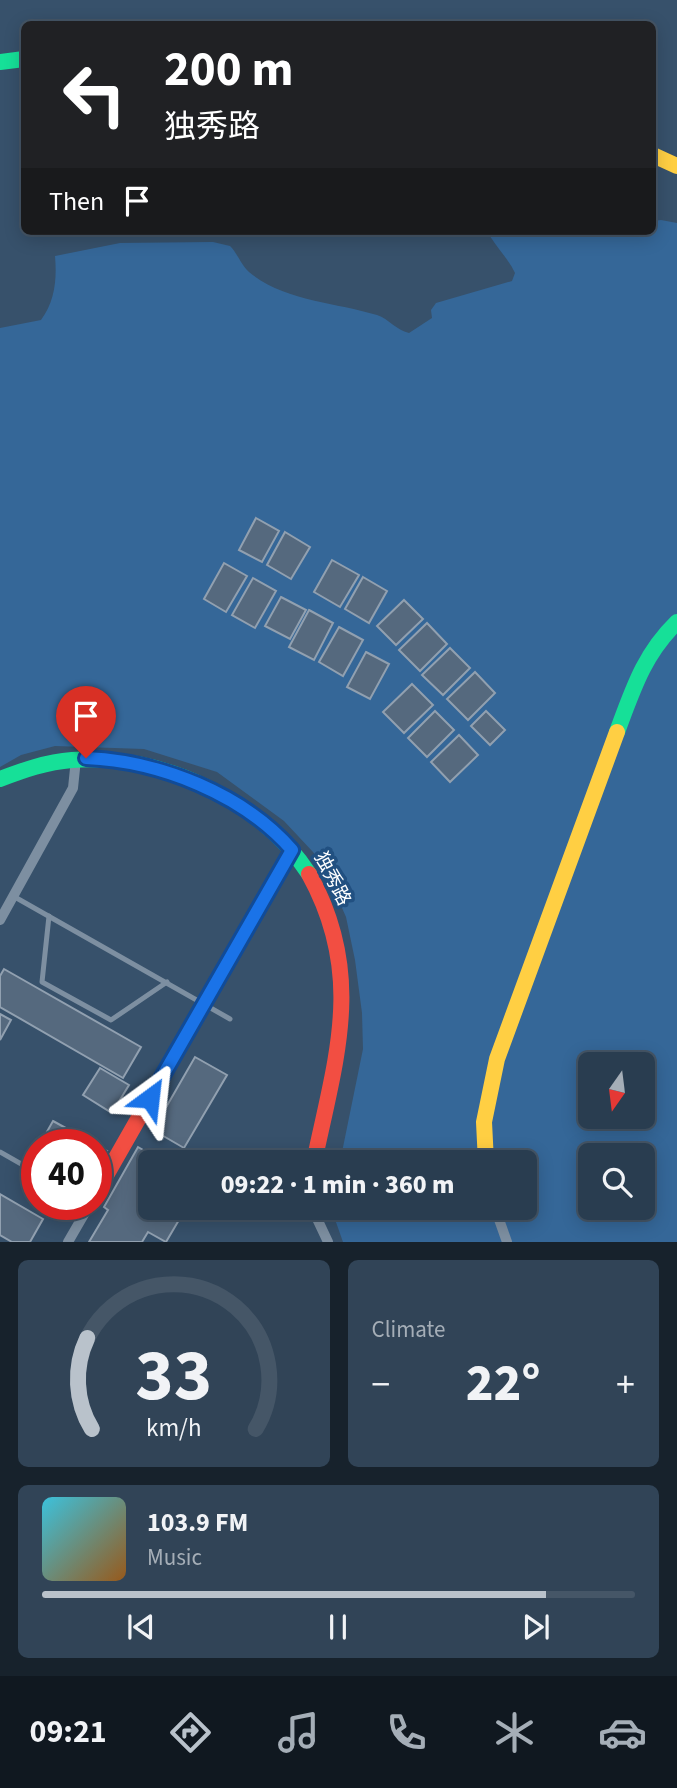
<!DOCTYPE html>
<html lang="en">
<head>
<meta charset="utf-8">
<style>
  body { margin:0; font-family:"Source Sans 3","Noto Sans SC",sans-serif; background:#314457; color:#f1f3f6; height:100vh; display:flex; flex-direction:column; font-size:26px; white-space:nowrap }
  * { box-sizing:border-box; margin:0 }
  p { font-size:23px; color:#a5aeb7 }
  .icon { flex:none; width:38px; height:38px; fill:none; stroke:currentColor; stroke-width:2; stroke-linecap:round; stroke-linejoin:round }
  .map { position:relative; height:1242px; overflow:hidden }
  .details { display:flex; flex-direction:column; gap:18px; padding:18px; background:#17222c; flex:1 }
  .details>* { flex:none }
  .hud { position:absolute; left:21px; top:21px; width:635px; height:214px; border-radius:10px; box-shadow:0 4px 18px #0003,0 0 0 2px #455667; background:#202124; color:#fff; overflow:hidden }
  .needle { width:46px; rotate:194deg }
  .fabs { position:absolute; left:578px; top:1052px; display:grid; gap:14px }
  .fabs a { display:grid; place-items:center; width:77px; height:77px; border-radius:10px; background:#293d50; box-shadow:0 4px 18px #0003,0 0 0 2px #455667; font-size:35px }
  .speed { position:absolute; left:21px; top:1129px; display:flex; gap:14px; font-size:35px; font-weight:700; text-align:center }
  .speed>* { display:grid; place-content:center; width:91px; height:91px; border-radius:50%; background:#293d50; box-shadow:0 4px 18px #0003,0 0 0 2px #455667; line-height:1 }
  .speed .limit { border:10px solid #d22; background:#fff; color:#111 }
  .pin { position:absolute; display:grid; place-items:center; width:60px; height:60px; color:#fff; margin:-72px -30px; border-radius:50% 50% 50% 0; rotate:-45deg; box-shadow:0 0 7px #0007 }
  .pin .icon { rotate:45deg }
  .me { position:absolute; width:77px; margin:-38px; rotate:30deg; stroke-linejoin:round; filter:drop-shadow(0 0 5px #0008) }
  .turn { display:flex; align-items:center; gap:24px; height:147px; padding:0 28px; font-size:32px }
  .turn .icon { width:91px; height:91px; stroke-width:2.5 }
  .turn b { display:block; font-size:49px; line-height:60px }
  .then { display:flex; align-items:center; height:66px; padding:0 28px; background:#0003; gap:14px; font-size:26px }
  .big { font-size:52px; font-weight:800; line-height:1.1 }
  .details .tile { flex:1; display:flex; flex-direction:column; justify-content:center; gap:10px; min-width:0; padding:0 24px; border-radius:10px; background:#314457 }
  .details .dial { align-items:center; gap:0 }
  .dial svg { height:182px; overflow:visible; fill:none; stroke:#455667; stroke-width:7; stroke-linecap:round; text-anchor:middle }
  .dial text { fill:#f1f3f6; stroke:none }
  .song { display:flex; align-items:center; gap:21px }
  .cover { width:84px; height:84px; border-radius:10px; background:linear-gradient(135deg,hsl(190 70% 55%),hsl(30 70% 35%)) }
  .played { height:7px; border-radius:4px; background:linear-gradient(90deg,#b9c2cb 85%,#455667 85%) }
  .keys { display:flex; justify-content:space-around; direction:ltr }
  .heat { display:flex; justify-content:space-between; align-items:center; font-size:38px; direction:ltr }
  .details .tiles { flex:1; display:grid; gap:18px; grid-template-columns:1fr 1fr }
  .tile:last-child { grid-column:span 2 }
  .trip { position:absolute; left:138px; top:1150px; width:399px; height:70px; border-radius:10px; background:#293d50; box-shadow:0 4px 18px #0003,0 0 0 2px #455667; font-weight:800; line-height:70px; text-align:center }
  .menu { display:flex; height:112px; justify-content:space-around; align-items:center; background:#101820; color:#a5aeb7 }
  .menu .icon { width:49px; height:49px }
  .menu .selected { color:#b9c2cb }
  .menu b { font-size:32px; color:#f1f3f6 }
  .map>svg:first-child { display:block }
  .green { fill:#356798; fill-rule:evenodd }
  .building { fill:#55697e; stroke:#91a0b0; stroke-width:2 }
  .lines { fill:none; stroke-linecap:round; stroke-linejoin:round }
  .lane { stroke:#7d8fa1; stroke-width:5 }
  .street { stroke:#7d8fa1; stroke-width:10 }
  .fast { stroke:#16e098; stroke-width:16 }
  .slow { stroke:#ffcf43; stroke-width:16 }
  .jam { stroke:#f24e42; stroke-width:16 }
  .route-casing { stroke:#114b97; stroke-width:18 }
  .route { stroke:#1a73e8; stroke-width:12 }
  .labels { text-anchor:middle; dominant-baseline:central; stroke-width:7; stroke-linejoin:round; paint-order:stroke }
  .street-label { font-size:19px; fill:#fff; stroke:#215081 }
</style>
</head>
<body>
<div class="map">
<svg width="677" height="1242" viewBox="0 0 677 1242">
  <rect width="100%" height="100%" fill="#37516b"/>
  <path class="green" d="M661,220L677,223V1242H343L331,1208H525V1162H340L363,1049L362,1013L355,960L346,917L324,867L313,852L284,821L217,772L144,749L55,746L21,755L0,767V328L41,320C55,301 57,279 55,256L120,243L213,242L230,246C238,254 241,265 249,272C284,301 335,302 377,315C389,319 396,330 409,333L432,318L431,310L436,303L512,281L515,273C508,258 495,246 487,231L557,234L653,231V221ZM590,1064H642V1116H590ZM590,1155H642V1208H590Z"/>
  <g class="building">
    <path d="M256,518L279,531L262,562L239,550Z"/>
    <path d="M285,532L310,547L291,579L267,565Z"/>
    <path d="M332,560L359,575L340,607L314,592Z"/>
    <path d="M224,563L247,576L226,612L204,599Z"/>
    <path d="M363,577L387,591L369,623L345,609Z"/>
    <path d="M253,578L276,591L255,628L232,615Z"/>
    <path d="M281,597L306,610L290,639L265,626Z"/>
    <path d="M404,600L423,619L396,645L377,626Z"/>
    <path d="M309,610L333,623L314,660L289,647Z"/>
    <path d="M427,623L447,644L420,671L399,650Z"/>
    <path d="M339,627L363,640L343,676L319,662Z"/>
    <path d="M450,648L470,668L443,695L422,675Z"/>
    <path d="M366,652L389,664L370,699L347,687Z"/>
    <path d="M475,672L495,693L468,720L447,699Z"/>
    <path d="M412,684L433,705L404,733L383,712Z"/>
    <path d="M435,711L454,730L427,757L408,738Z"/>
    <path d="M486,711L505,730L490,745L471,726Z"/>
    <path d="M459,735L478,755L450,782L431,762Z"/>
    <path d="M4,969L141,1047L123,1078L0,1007V976Z"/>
    <path d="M0,1014L11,1020L0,1040Z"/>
    <path d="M195,1057L227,1075L184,1148L153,1130Z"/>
    <path d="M100,1068L129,1085L112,1113L83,1095Z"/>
    <path d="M53,1121L95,1144H40Z"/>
    <path d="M96,1145L107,1151L96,1170Z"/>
    <path d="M138,1147L164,1162H150V1208H186L166,1242L148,1232L142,1242H89L108,1210L104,1207Z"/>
    <path d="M0,1194L43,1219L30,1242H12L0,1235Z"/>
  </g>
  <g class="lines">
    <g class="lane">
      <path d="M13,896L230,1019"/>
      <path d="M49,916L42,982L111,1020L167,982"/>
      <path d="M0,1152L37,1173"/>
    </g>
    <g class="street">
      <path d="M0,920L73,788L76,759"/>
      <path d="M312,1208L328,1242"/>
      <path d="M495,1208L507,1242"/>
      <path d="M68,1242L90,1204"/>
    </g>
    <g class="fast">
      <path d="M0,62L24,59"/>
      <path d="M617,732C633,689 644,654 677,622"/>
      <path d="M0,779C24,770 46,762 72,760C160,753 261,800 309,874"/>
      <path d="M238,944L292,850"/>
    </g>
    <g class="slow">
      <path d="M653,155L677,166"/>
      <path d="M486,1162L484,1122L497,1059L617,732"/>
    </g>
    <g class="jam">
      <path d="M309,874C365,975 336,1057 314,1162"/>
      <path d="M96,1193L238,944"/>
    </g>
  </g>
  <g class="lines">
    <defs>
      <path id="route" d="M86,758C160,761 243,794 292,850L150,1098"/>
    </defs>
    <use href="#route" class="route-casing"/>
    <use href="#route" class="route"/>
  </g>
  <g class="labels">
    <g class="street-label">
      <text transform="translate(332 879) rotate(63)">独秀路</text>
    </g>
  </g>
</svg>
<div class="fabs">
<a><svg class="needle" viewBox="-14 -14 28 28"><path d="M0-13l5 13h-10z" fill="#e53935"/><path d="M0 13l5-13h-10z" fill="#a5aeb7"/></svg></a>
<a><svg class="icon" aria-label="search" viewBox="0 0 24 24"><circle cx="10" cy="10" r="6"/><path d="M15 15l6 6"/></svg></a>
</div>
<div class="speed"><div class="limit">40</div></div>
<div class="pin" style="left:86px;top:758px;background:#d93025"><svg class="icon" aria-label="arrive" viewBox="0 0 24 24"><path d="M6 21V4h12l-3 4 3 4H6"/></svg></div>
<svg class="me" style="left:150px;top:1098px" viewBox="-20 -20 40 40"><path d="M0-17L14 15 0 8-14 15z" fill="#1a73e8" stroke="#fff" stroke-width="4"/></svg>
<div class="trip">09:22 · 1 min · 360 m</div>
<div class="hud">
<div class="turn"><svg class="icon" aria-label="left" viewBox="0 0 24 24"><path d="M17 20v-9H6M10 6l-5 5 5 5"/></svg><div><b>200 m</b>独秀路</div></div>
<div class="then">Then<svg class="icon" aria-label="arrive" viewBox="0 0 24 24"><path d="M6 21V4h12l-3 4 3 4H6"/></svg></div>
</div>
</div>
<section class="details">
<div class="tiles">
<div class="tile dial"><svg viewBox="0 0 100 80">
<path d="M14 69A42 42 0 1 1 86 69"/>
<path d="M14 69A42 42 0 0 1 12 29" stroke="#b9c2cb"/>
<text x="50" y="56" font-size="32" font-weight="700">33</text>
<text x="50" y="72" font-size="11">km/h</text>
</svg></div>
<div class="tile"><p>Climate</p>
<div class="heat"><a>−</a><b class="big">22°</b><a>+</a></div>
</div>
<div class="tile">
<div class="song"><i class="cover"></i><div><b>103.9 FM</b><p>Music</p></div></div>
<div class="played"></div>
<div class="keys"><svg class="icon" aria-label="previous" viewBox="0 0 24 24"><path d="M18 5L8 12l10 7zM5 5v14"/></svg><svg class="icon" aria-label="pause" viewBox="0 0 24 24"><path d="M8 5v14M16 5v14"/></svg><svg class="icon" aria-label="next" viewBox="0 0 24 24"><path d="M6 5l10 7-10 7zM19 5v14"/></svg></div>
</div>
</div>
</section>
<nav class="menu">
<b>09:21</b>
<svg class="icon selected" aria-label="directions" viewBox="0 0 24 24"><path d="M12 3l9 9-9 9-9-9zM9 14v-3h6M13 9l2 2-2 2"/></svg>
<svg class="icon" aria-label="music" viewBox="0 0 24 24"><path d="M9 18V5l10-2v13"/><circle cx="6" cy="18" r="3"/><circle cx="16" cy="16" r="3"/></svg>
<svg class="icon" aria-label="phone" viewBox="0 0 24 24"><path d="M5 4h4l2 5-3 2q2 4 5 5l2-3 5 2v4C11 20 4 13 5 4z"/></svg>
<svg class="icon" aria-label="climate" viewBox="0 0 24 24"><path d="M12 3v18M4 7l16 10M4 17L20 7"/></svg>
<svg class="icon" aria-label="car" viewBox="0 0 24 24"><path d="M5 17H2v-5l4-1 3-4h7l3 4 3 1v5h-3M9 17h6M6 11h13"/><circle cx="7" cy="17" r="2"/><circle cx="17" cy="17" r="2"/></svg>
</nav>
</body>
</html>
